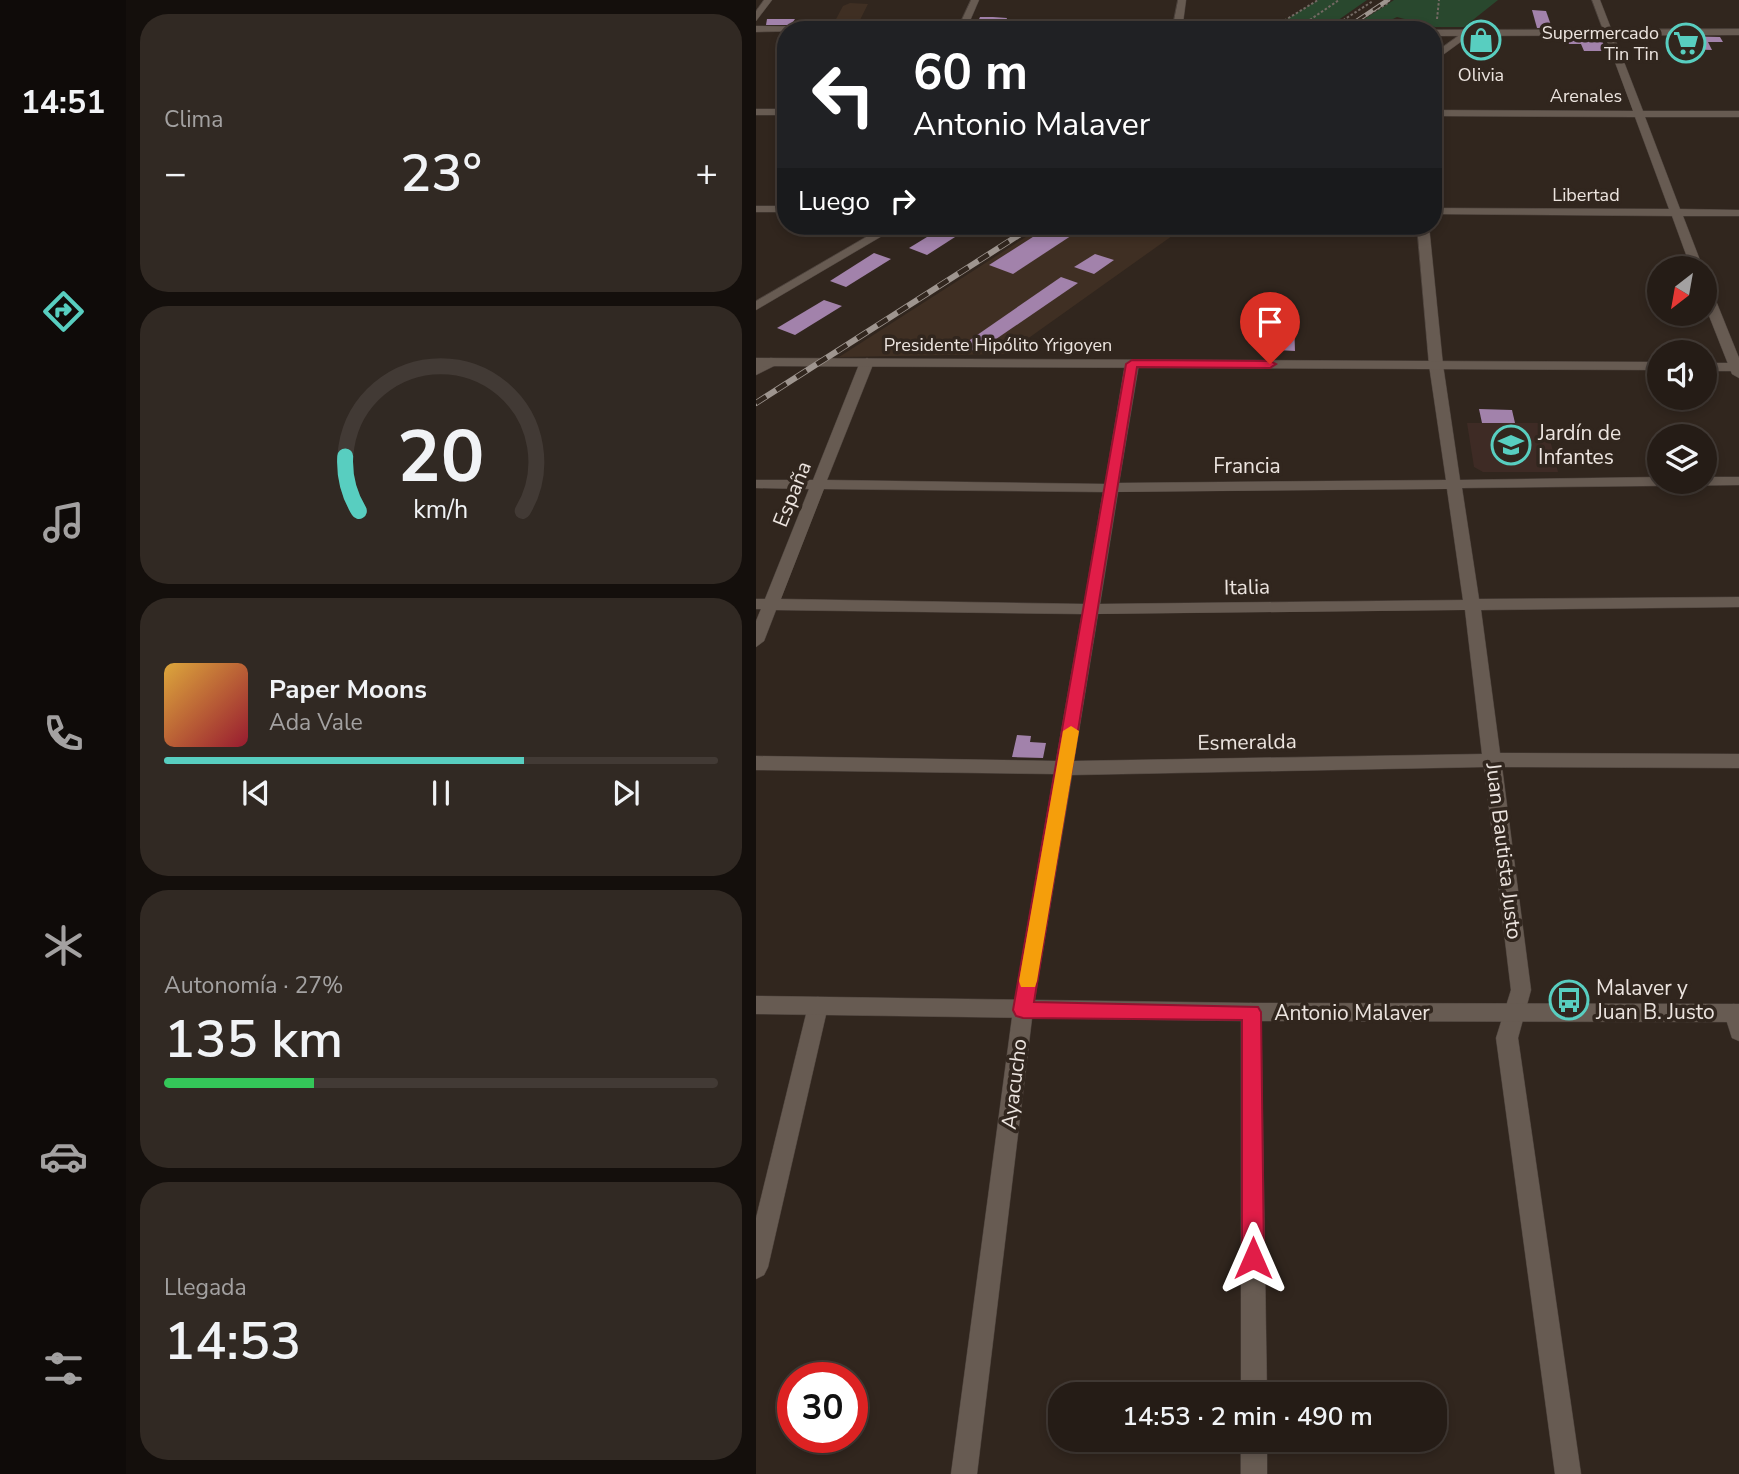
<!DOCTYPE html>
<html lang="es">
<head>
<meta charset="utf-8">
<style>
  body { margin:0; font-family:"Nunito Sans",sans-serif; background:#312923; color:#f1f3f6; height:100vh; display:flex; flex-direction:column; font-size:26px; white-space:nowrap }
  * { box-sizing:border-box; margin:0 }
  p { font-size:23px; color:#a3a1a1 }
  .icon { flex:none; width:38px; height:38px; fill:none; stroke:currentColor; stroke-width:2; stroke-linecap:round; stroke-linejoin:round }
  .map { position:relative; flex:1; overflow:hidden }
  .side { display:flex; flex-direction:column; gap:14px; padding:14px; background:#140f0c; width:630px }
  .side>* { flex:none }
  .hud { position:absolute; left:21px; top:21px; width:665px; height:214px; border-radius:28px; box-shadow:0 4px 10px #0003,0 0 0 2px #423a35; background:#202124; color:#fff; overflow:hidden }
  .needle { width:46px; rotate:211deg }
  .fabs { position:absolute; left:891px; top:256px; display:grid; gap:14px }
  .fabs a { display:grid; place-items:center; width:70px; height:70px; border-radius:50%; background:#251c16; box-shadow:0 4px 10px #0003,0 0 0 2px #423a35; font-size:35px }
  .speed { position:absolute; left:21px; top:1362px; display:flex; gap:14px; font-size:35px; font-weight:700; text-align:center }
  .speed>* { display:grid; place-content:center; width:91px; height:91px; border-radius:50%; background:#251c16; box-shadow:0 4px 10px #0003,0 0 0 2px #423a35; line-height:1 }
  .speed .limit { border:10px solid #d22; background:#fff; color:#111 }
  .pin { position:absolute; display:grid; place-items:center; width:60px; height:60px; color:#fff; margin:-72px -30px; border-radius:50% 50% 50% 0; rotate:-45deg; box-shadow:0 0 7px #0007 }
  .pin .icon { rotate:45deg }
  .me { position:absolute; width:77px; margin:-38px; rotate:0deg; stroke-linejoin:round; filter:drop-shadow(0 0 5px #0008) }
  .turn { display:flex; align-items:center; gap:24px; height:147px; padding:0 21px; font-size:32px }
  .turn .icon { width:91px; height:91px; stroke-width:2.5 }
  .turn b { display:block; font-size:49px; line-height:60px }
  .then { display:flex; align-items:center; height:66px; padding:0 21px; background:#0003; gap:14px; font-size:26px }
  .big { font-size:52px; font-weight:600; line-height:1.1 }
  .side .tile { flex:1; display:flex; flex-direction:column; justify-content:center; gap:10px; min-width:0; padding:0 24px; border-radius:28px; background:#312923 }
  .side .dial { align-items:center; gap:0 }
  .dial svg { height:182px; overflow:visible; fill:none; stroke:#423a35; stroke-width:7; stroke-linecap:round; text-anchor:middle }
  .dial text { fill:#f1f3f6; stroke:none }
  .song { display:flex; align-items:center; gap:21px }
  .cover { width:84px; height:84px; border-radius:10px; background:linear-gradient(135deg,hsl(40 70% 55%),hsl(350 70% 35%)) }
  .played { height:7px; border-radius:4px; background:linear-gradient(90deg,#58cec0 65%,#423a35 65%) }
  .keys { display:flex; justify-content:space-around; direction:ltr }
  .heat { display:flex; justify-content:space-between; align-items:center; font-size:38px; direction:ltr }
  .charge { height:10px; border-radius:5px; background:linear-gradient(90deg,#34c759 27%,#423a35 0) }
  .trip { position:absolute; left:292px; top:1382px; width:399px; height:70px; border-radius:28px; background:#251c16; box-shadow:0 4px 10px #0003,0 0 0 2px #423a35; font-weight:600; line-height:70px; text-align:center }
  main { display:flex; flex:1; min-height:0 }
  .menu { display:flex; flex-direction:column; width:126px; justify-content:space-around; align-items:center; background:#0f0b09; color:#a3a1a1 }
  .menu .icon { width:49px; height:49px }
  .menu .on { color:#58cec0 }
  .menu b { font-size:32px; color:#f1f3f6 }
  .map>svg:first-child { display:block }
  .built { fill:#3f2f23 }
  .education { fill:#3e2b25 }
  .green { fill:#29482e }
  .building { fill:#a282ab }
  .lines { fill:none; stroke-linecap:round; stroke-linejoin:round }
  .service-casing { stroke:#4c423c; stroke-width:2 }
  .minor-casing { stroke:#4c423c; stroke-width:1 }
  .tertiary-casing { stroke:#4c423c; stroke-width:1 }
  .path { stroke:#736963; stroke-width:2; stroke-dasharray:2.5 2; stroke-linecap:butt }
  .service { fill:#675b52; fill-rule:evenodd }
  .minor { fill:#675b52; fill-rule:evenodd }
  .tertiary { fill:#675b52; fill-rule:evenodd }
  .rail-far1-casing { stroke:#9e958f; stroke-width:4.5 }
  .rail-casing { stroke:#9e958f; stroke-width:6 }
  .rail-far1 { stroke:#31261e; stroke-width:2.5; stroke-dasharray:9; stroke-linecap:butt }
  .rail { stroke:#31261e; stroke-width:4.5; stroke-dasharray:12; stroke-linecap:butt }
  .route { fill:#e11d48; stroke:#92132f; stroke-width:2 }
  .slow { fill:#f59e0b }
  .labels { text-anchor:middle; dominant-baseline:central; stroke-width:7; stroke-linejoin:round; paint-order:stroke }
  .far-poi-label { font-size:18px; fill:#ece4df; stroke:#31261e; text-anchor:end }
  .far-street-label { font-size:18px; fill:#ece4df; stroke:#31261e }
  .poi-label { font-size:21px; fill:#ece4df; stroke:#31261e; text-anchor:start }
  .street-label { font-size:21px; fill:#ece4df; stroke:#31261e }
</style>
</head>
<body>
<main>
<nav class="menu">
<b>14:51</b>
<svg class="icon on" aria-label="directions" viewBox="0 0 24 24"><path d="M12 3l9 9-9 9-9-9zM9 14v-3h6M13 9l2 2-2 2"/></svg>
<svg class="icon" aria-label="music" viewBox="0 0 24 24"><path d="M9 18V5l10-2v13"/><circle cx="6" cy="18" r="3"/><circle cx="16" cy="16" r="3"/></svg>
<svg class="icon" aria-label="phone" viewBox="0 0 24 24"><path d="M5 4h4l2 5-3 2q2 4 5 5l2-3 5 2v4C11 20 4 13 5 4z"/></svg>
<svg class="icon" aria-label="climate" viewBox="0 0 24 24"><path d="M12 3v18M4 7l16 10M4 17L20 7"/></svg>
<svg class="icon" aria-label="car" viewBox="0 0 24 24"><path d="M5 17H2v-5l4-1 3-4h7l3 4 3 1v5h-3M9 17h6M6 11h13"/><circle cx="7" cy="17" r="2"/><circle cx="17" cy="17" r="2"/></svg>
<svg class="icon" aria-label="filters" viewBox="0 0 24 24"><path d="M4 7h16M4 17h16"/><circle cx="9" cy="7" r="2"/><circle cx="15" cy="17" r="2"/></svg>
</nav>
<section class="side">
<div class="tile"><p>Clima</p>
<div class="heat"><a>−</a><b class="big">23°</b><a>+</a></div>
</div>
<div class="tile dial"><svg viewBox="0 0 100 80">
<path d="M14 69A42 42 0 1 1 86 69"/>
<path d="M14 69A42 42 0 0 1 8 45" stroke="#58cec0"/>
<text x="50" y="56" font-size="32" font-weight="700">20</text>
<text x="50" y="72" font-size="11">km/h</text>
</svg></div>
<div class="tile">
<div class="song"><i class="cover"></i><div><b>Paper Moons</b><p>Ada Vale</p></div></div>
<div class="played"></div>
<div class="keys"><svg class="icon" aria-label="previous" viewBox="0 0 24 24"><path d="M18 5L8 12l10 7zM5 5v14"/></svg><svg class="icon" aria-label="pause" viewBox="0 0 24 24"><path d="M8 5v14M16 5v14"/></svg><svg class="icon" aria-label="next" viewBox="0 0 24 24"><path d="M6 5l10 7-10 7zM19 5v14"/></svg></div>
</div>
<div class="tile"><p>Autonomía · 27%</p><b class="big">135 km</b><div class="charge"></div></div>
<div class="tile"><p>Llegada</p><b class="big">14:53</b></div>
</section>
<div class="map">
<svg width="983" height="1474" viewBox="0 0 983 1474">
  <rect width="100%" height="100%" fill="#31261e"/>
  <g class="built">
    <path d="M94,3L112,4L102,24H80L79,21L87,6Z"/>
    <path d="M287,226H430L250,354L83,357Z"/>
  </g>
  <path class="education" d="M711,423H790L802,472H727L718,467Z"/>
  <g class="green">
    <path d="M562,0H611L568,30H513Z"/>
    <path d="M638,0H742L708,27H679L641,17L620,27H596Z"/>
  </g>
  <g class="building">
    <path d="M776,10L790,11L796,28H781Z"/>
    <path d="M224,17H237L251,18L248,26H234L221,24Z"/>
    <path d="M11,19H39L35,25H10Z"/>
    <path d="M803,35H844L850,51H828L825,44H806Z"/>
    <path d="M919,36L964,37L967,42H952L956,50L926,49Z"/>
    <path d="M189,226L210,230L171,255L153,248Z"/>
    <path d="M294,226H330L257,274L233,265Z"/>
    <path d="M118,253L135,259L90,287L74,281Z"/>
    <path d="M339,254L358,260L338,274L318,267Z"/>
    <path d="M305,277L322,283L224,350L198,351Z"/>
    <path d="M68,300L86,306L39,335L21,328Z"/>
    <path d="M521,320H538L539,351L521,350Z"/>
    <path d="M723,409L756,410L759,423H726Z"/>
    <path d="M261,735L275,736L274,742L290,743L287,758L256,757Z"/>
  </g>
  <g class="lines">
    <defs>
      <path id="service" d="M650,21L678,29L679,30L677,31V30C669,30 662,27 654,26C646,25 639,30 630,30Z"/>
      <g id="minor">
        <path d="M8,0H16L0,21V11Z"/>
        <path d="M215,0H223L210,30H201Z"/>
        <path d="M422,0H430L426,30H416Z"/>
        <path d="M836,0H844L887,111H983V117H889L924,209L983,210V216H927L947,268H935L916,216L677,214V208L913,209L879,117L677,116V110L877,111Z"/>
        <path d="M709,31L717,33L677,62V54Z"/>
        <rect x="0" y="109" width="30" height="6"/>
        <rect x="0" y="206" width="30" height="6"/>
        <path d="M129,226H143L0,310V301Z"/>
        <path d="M661,226H673L687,365L704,480L903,477V481H948V477H983V485L706,488L723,599L983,597V607L725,610L744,753L983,754V768L746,767L775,990L762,1038L825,1474H799L740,1038L755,990L728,767L316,775L277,1010L221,1474H195L257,1010L298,774L0,770V756L300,761L326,614L20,610L8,641L0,647V621L5,609H0V599H9L53,489L0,488V480H57L104,362L111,358L118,362L71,480L349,484L369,364L376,360L383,364L363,483L690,480L673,365ZM68,489L347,492L328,604L25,599ZM691,489L707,600L344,604L362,492ZM709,610L726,754L318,761L342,614Z"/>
        <path d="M948,282L954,286L983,358V378L976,374L948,303Z"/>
        <path d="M15,358L20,359V365L0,375V365Z"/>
        <path d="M62,997L69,1000L72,1006L12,1267L8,1275L0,1279V1218L52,1006L55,1000Z"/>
        <path d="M495,1003L502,1006L505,1012L511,1395H485V1012L488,1006Z"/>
        <path d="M978,1004L983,1006V1041L976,1038L968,1013L971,1007Z"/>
        <rect x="485" y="1440" width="26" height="34"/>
      </g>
      <g id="tertiary">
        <path d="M0,26L84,27L88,30L0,32Z"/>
        <path d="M983,29V35L677,36V30Z"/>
        <path d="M0,358L903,362V370L0,366Z"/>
        <rect x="948" y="363" width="35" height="8"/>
        <path d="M0,996L495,1003L983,1004V1022L495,1021L0,1014Z"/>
      </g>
    </defs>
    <use href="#service" class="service-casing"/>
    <use href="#minor" class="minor-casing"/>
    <use href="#tertiary" class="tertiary-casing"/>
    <g class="path">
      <path d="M681,19L683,0"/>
      <path d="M513,30L562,0"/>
      <path d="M539,30L583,0"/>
      <path d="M572,30L617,1"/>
      <path d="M587,30L632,3"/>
    </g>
    <use href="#service" class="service"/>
    <use href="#minor" class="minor"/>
    <use href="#tertiary" class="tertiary"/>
    <defs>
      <g id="rail-far1">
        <path d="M587,30L632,0"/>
        <path d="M264,235L278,226"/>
      </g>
      <path id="rail" d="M0,403L266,233"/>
    </defs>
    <use href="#rail-far1" class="rail-far1-casing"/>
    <use href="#rail" class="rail-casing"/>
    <use href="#rail-far1" class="rail-far1"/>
    <use href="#rail" class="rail"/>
  </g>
  <path class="route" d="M376,360L514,361L520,364L514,368L381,367L278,1002L502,1007L505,1012L508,1258L504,1266L497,1269L489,1266L486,1258V1020L267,1018L260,1016L257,1010L370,364Z"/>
  <path class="slow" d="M315,726L323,731L281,981L279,987H265L263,981L307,731Z"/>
  <defs>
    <symbol id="shop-ring" viewBox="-11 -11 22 22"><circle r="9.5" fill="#31261e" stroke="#58cec0" stroke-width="1.5"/><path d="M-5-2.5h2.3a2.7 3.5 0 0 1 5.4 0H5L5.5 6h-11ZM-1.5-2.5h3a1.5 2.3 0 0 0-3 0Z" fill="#58cec0"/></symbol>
    <symbol id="supermarket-ring" viewBox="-11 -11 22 22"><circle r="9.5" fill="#31261e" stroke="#58cec0" stroke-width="1.5"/><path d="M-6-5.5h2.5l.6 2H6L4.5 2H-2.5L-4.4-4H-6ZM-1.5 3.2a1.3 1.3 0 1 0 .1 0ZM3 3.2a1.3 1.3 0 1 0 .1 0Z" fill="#58cec0"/></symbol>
    <symbol id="school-ring" viewBox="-11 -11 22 22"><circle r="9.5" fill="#31261e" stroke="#58cec0" stroke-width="1.5"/><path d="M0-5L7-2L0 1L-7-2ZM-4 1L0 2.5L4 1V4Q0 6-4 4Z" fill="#58cec0"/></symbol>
    <symbol id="bus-ring" viewBox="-11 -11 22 22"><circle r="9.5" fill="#31261e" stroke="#58cec0" stroke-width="1.5"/><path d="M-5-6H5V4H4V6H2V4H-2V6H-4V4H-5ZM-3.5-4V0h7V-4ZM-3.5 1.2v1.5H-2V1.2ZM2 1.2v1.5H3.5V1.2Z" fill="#58cec0"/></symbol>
  </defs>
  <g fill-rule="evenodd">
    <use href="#shop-ring" x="703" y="18" width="44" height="44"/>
    <use href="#supermarket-ring" x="908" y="21" width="44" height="44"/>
    <use href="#school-ring" x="733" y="423" width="44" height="44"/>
    <use href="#bus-ring" x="791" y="978" width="44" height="44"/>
  </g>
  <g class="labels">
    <g class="far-poi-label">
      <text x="903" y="33">Supermercado<tspan x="903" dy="21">Tin Tin</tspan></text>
      <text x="725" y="75" text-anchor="middle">Olivia</text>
    </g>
    <g class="far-street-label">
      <text x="830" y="96">Arenales</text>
      <text x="830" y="195">Libertad</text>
      <text x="242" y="345">Presidente Hipólito Yrigoyen</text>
    </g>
    <g class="poi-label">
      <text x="782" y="433">Jardín de<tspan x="782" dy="24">Infantes</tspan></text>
      <text x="840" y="988">Malaver y<tspan x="840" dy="24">Juan B. Justo</tspan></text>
    </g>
    <g class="street-label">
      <text x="491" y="466">Francia</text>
      <text transform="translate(36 494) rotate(-68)">España</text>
      <text transform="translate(491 587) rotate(-1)">Italia</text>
      <text transform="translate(491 742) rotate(-1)">Esmeralda</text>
      <text transform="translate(748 851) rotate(83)">Juan Bautista Justo</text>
      <text x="596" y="1013">Antonio Malaver</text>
      <text transform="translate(258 1084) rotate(-83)">Ayacucho</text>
    </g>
  </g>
</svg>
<div class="fabs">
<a><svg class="needle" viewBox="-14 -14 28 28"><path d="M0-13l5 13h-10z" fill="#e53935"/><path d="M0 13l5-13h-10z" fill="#a3a1a1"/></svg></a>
<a><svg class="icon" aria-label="sound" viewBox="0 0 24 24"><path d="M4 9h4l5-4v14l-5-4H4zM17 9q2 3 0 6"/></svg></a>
<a><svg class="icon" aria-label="layers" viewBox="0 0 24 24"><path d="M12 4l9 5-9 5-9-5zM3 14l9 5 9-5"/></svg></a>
</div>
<div class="speed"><div class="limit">30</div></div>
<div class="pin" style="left:514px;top:364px;background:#d93025"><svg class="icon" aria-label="arrive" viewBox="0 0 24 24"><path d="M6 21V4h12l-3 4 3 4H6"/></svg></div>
<svg class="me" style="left:497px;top:1258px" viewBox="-20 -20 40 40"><path d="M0-17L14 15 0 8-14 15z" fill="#e11d48" stroke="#fff" stroke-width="4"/></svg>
<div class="trip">14:53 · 2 min · 490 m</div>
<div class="hud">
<div class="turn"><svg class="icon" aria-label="left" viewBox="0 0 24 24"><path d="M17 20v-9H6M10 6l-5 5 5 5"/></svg><div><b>60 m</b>Antonio Malaver</div></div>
<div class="then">Luego<svg class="icon" aria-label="right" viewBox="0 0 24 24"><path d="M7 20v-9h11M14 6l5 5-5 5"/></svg></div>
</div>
</div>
</main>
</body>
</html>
